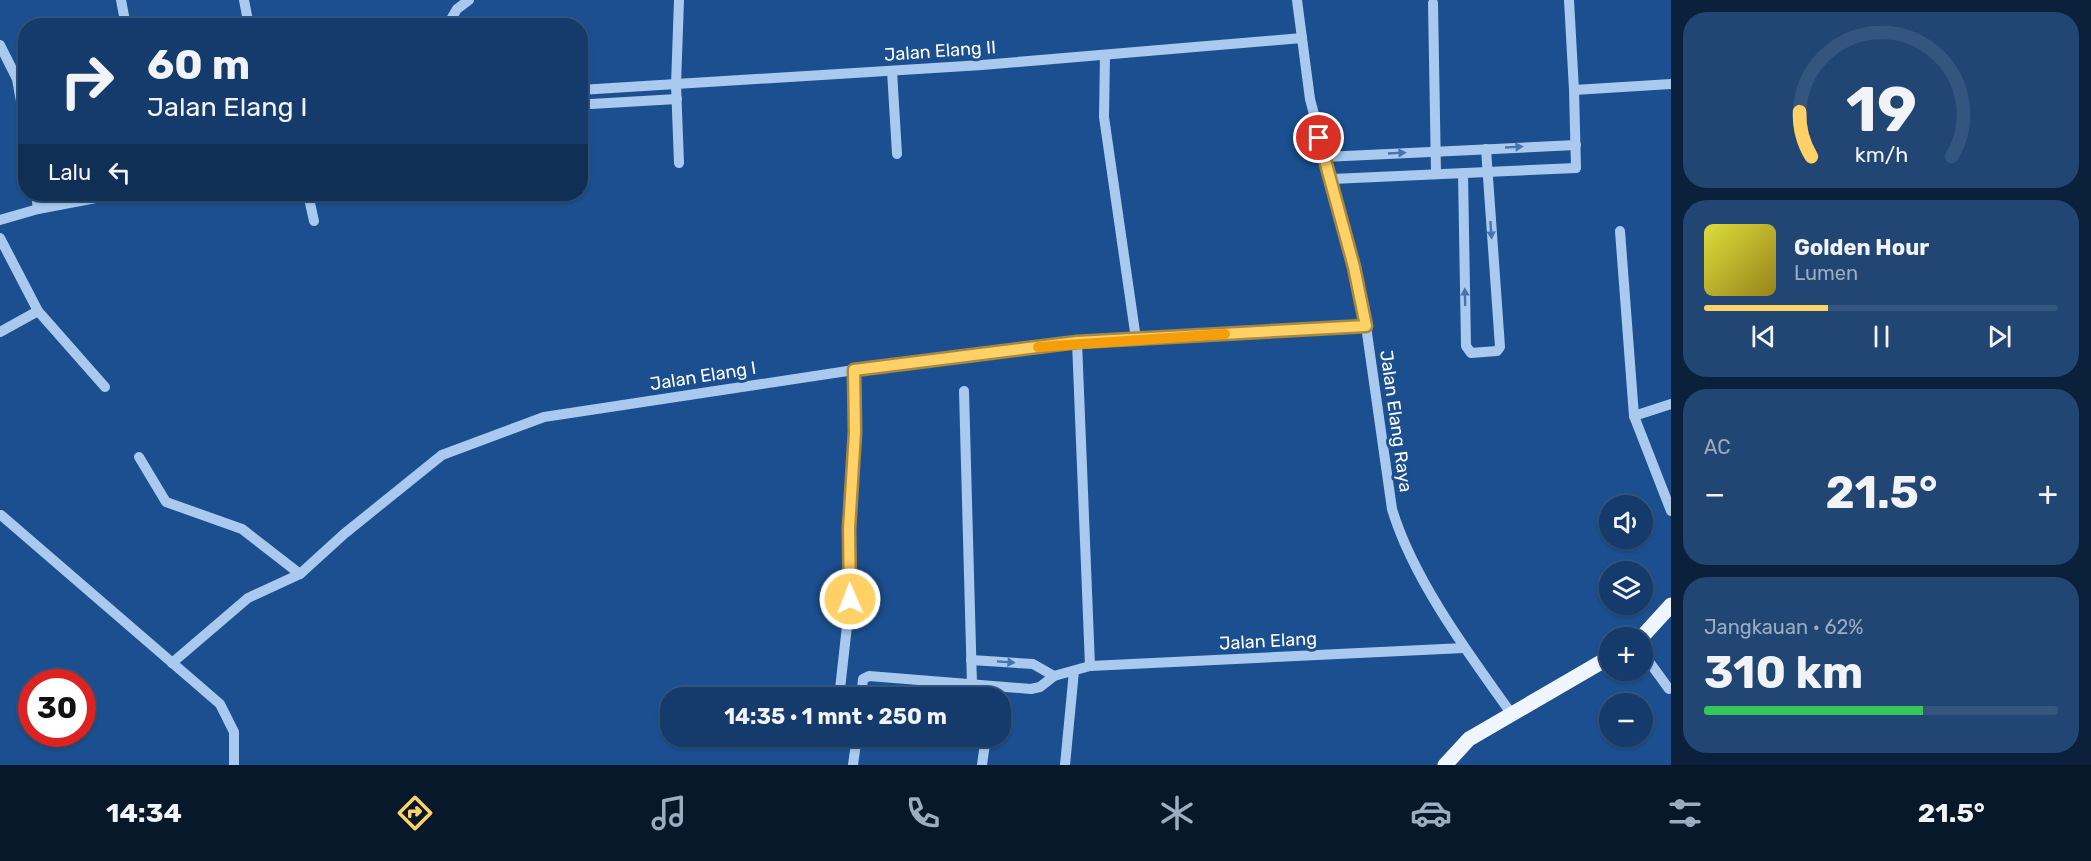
<!DOCTYPE html>
<html lang="id">
<head>
<meta charset="utf-8">
<style>
  body { margin:0; font-family:Rubik,sans-serif; background:#214673; color:#f1f3f6; height:100vh; display:flex; flex-direction:column; font-size:22px; white-space:nowrap }
  * { box-sizing:border-box; margin:0 }
  p { font-size:20px; color:#9dadc1 }
  .icon { flex:none; width:33px; height:33px; fill:none; stroke:currentColor; stroke-width:2; stroke-linecap:round; stroke-linejoin:round }
  .map { position:relative; flex:1; overflow:hidden }
  .drawer { display:flex; flex-direction:column; gap:12px; padding:12px; background:#0b203b; width:420px }
  .drawer>* { flex:none }
  .hud { position:absolute; left:18px; top:18px; width:570px; height:183px; border-radius:24px; box-shadow:0 2px 4px #0004,0 0 0 2px #33557e; background:#143b6b; color:#f1f3f6; overflow:hidden }
  .controls { position:absolute; left:1599px; top:495px; display:grid; gap:12px }
  .controls a { display:grid; place-items:center; width:54px; height:54px; border-radius:50%; background:#143b6b; box-shadow:0 2px 4px #0004,0 0 0 2px #33557e; font-size:30px }
  .speed { position:absolute; left:18px; top:669px; display:flex; gap:12px; font-size:30px; font-weight:700; text-align:center }
  .speed>* { display:grid; place-content:center; width:78px; height:78px; border-radius:50%; background:#143b6b; box-shadow:0 2px 4px #0004,0 0 0 2px #33557e; line-height:1 }
  .speed .limit { border:9px solid #d22; background:#fff; color:#111 }
  .pin { position:absolute; display:grid; place-items:center; width:51px; height:51px; color:#fff; margin:-26px; border:3px solid #fff; border-radius:50%; box-shadow:0 2px 6px #0007 }
  .me { position:absolute; width:66px; margin:-33px; rotate:359deg; stroke-linejoin:round; filter:drop-shadow(0 0 4px #0008) }
  .turn { display:flex; align-items:center; gap:21px; height:126px; padding:0 30px; font-size:27px }
  .turn .icon { width:78px; height:78px; stroke-width:2.5 }
  .turn b { display:block; font-size:42px; line-height:51px }
  .then { display:flex; align-items:center; height:57px; padding:0 30px; background:#0003; gap:12px; font-size:22px }
  .big { font-size:45px; font-weight:700; line-height:1.1 }
  .drawer .tile { flex:1; display:flex; flex-direction:column; justify-content:center; gap:9px; min-width:0; padding:0 21px; border-radius:24px; background:#214673 }
  .drawer .dial { align-items:center; gap:0 }
  .dial svg { height:156px; overflow:visible; fill:none; stroke:#33557e; stroke-width:7; stroke-linecap:round; text-anchor:middle }
  .dial text { fill:#f1f3f6; stroke:none }
  .song { display:flex; align-items:center; gap:18px }
  .cover { width:72px; height:72px; border-radius:9px; background:linear-gradient(135deg,hsl(60 70% 55%),hsl(50 70% 35%)) }
  .played { height:6px; border-radius:3px; background:linear-gradient(90deg,#ffd166 35%,#33557e 35%) }
  .keys { display:flex; justify-content:space-around; direction:ltr }
  .heat { display:flex; justify-content:space-between; align-items:center; font-size:33px; direction:ltr }
  .charge { height:9px; border-radius:4px; background:linear-gradient(90deg,#34c759 62%,#33557e 0) }
  .trip { position:absolute; left:660px; top:687px; width:351px; height:60px; border-radius:24px; background:#143b6b; box-shadow:0 2px 4px #0004,0 0 0 2px #33557e; font-weight:700; line-height:60px; text-align:center }
  .menu { display:flex; height:96px; justify-content:space-around; align-items:center; background:#08182b; color:#9dadc1 }
  .menu .icon { width:42px; height:42px }
  .menu .selected { color:#ffd166 }
  .menu b { font-size:27px; color:#f1f3f6 }
  main { display:flex; flex:1; min-height:0 }
  .map>svg:first-child { display:block }
  .lines { fill:none; stroke-linecap:round; stroke-linejoin:round }
  .minor { stroke:#a9c9ee; stroke-width:10 }
  .major { stroke:#f0f6ff; stroke-width:15 }
  .oneway { fill:#4674ac }
  .route-casing { stroke:#a68842; stroke-width:15 }
  .route { stroke:#ffd166; stroke-width:10 }
  .slow { stroke:#f59e0b; stroke-width:10 }
  .labels { text-anchor:middle; dominant-baseline:central; stroke-width:6; stroke-linejoin:round; paint-order:stroke }
  .street-label { font-size:18px; fill:#fff; stroke:#1b4f8f }
</style>
</head>
<body>
<main>
<div class="map">
<svg width="1671" height="765" viewBox="0 0 1671 765">
  <rect width="100%" height="100%" fill="#1b4f8f"/>
  <g class="lines">
    <g class="minor">
      <path d="M121,0L126,26"/>
      <path d="M244,0L249,26"/>
      <path d="M1297,0L1310,99L1354,267L1366,326L1392,509C1413,579 1468,653 1511,713"/>
      <path d="M1433,3L1436,173"/>
      <path d="M447,26L457,9L469,0"/>
      <path d="M0,45L17,79L26,129"/>
      <path d="M1105,55L1104,117L1136,339"/>
      <path d="M892,71L897,154"/>
      <path d="M580,90L982,65L1302,38"/>
      <path d="M1574,90L1671,84"/>
      <path d="M591,104L677,99"/>
      <path d="M1324,157L1576,145"/>
      <path d="M679,163L676,85L679,0"/>
      <path d="M1463,173L1466,346L1471,353L1497,351L1500,347L1486,149"/>
      <path d="M1332,179L1576,168L1574,90L1569,0"/>
      <path d="M36,194L38,209"/>
      <path d="M308,194L314,221"/>
      <path d="M0,220L38,209L117,194"/>
      <path d="M1620,231L1634,416L1671,511"/>
      <path d="M0,238L38,311L105,387"/>
      <path d="M0,332L38,311"/>
      <path d="M1077,342L1090,666"/>
      <path d="M964,391L972,685"/>
      <path d="M1634,416L1671,404"/>
      <path d="M139,457L166,502L242,529L300,574"/>
      <path d="M1,515L220,704L234,732V765"/>
      <path d="M1642,652L1669,689"/>
      <path d="M971,660L1033,664L1054,676"/>
      <path d="M172,663L248,598L300,574L344,534L442,455L544,417L854,370L1077,342L1366,326"/>
      <path d="M839,698L850,599L849,529L855,432L854,370"/>
      <path d="M861,698L863,679L869,676L1031,689L1040,687L1054,676L1090,666L1464,648"/>
      <path d="M853,765L857,736"/>
      <path d="M982,765L986,736"/>
      <path d="M1065,765L1074,671"/>
    </g>
    <g class="major">
      <path d="M1641,638L1671,605"/>
      <path d="M1445,765L1469,739L1610,657"/>
    </g>
  </g>
  <defs><path id="oneway-solid" d="M-6-.8H1V-3.2L6.5 0L1 3.2V.8H-6Z" transform="scale(1.5)"/></defs>
  <g class="oneway">
    <use href="#oneway-solid" transform="translate(1514 147) rotate(-3)"/>
    <use href="#oneway-solid" transform="translate(1397 153) rotate(-3)"/>
    <use href="#oneway-solid" transform="translate(1491 230) rotate(86)"/>
    <use href="#oneway-solid" transform="translate(1465 297) rotate(-91)"/>
    <use href="#oneway-solid" transform="translate(1006 662) rotate(4)"/>
  </g>
  <g class="lines">
    <defs>
      <path id="route" d="M850,599L849,529L855,432L854,370L1077,342L1366,326L1354,267L1319,138"/>
    </defs>
    <use href="#route" class="route-casing"/>
    <use href="#route" class="route"/>
    <path class="slow" d="M1038,347L1225,334"/>
  </g>
  <g class="labels">
    <g class="street-label">
      <text transform="translate(940 51) rotate(-4)">Jalan Elang II</text>
      <text transform="translate(703 376) rotate(-9)">Jalan Elang I</text>
      <text transform="translate(1396 421) rotate(82)">Jalan Elang Raya</text>
      <text transform="translate(1268 641) rotate(-3)">Jalan Elang</text>
    </g>
  </g>
</svg>
<div class="controls">
<a><svg class="icon" aria-label="sound" viewBox="0 0 24 24"><path d="M4 9h4l5-4v14l-5-4H4zM17 9q2 3 0 6"/></svg></a>
<a><svg class="icon" aria-label="layers" viewBox="0 0 24 24"><path d="M12 4l9 5-9 5-9-5zM3 14l9 5 9-5"/></svg></a>
<a>+</a>
<a>−</a>
</div>
<div class="speed"><div class="limit">30</div></div>
<div class="pin" style="left:1319px;top:138px;background:#d93025"><svg class="icon" aria-label="arrive" viewBox="0 0 24 24"><path d="M6 21V4h12l-3 4 3 4H6"/></svg></div>
<svg class="me" style="left:850px;top:599px" viewBox="-20 -20 40 40"><circle r="17" fill="#ffd166" stroke="#fff" stroke-width="3"/><path d="M0-11L8 9 0 5-8 9z" fill="#fff"/></svg>
<div class="trip">14:35 · 1 mnt · 250 m</div>
<div class="hud">
<div class="turn"><svg class="icon" aria-label="right" viewBox="0 0 24 24"><path d="M7 20v-9h11M14 6l5 5-5 5"/></svg><div><b>60 m</b>Jalan Elang I</div></div>
<div class="then">Lalu<svg class="icon" aria-label="left" viewBox="0 0 24 24"><path d="M17 20v-9H6M10 6l-5 5 5 5"/></svg></div>
</div>
</div>
<section class="drawer">
<div class="tile dial"><svg viewBox="0 0 100 80">
<path d="M14 69A42 42 0 1 1 86 69"/>
<path d="M14 69A42 42 0 0 1 8 46" stroke="#ffd166"/>
<text x="50" y="56" font-size="32" font-weight="700">19</text>
<text x="50" y="72" font-size="11">km/h</text>
</svg></div>
<div class="tile">
<div class="song"><i class="cover"></i><div><b>Golden Hour</b><p>Lumen</p></div></div>
<div class="played"></div>
<div class="keys"><svg class="icon" aria-label="previous" viewBox="0 0 24 24"><path d="M18 5L8 12l10 7zM5 5v14"/></svg><svg class="icon" aria-label="pause" viewBox="0 0 24 24"><path d="M8 5v14M16 5v14"/></svg><svg class="icon" aria-label="next" viewBox="0 0 24 24"><path d="M6 5l10 7-10 7zM19 5v14"/></svg></div>
</div>
<div class="tile"><p>AC</p>
<div class="heat"><a>−</a><b class="big">21.5°</b><a>+</a></div>
</div>
<div class="tile"><p>Jangkauan · 62%</p><b class="big">310 km</b><div class="charge"></div></div>
</section>
</main>
<nav class="menu">
<b>14:34</b>
<svg class="icon selected" aria-label="directions" viewBox="0 0 24 24"><path d="M12 3l9 9-9 9-9-9zM9 14v-3h6M13 9l2 2-2 2"/></svg>
<svg class="icon" aria-label="music" viewBox="0 0 24 24"><path d="M9 18V5l10-2v13"/><circle cx="6" cy="18" r="3"/><circle cx="16" cy="16" r="3"/></svg>
<svg class="icon" aria-label="phone" viewBox="0 0 24 24"><path d="M5 4h4l2 5-3 2q2 4 5 5l2-3 5 2v4C11 20 4 13 5 4z"/></svg>
<svg class="icon" aria-label="climate" viewBox="0 0 24 24"><path d="M12 3v18M4 7l16 10M4 17L20 7"/></svg>
<svg class="icon" aria-label="car" viewBox="0 0 24 24"><path d="M5 17H2v-5l4-1 3-4h7l3 4 3 1v5h-3M9 17h6M6 11h13"/><circle cx="7" cy="17" r="2"/><circle cx="17" cy="17" r="2"/></svg>
<svg class="icon" aria-label="filters" viewBox="0 0 24 24"><path d="M4 7h16M4 17h16"/><circle cx="9" cy="7" r="2"/><circle cx="15" cy="17" r="2"/></svg>
<b>21.5°</b>
</nav>
</body>
</html>
